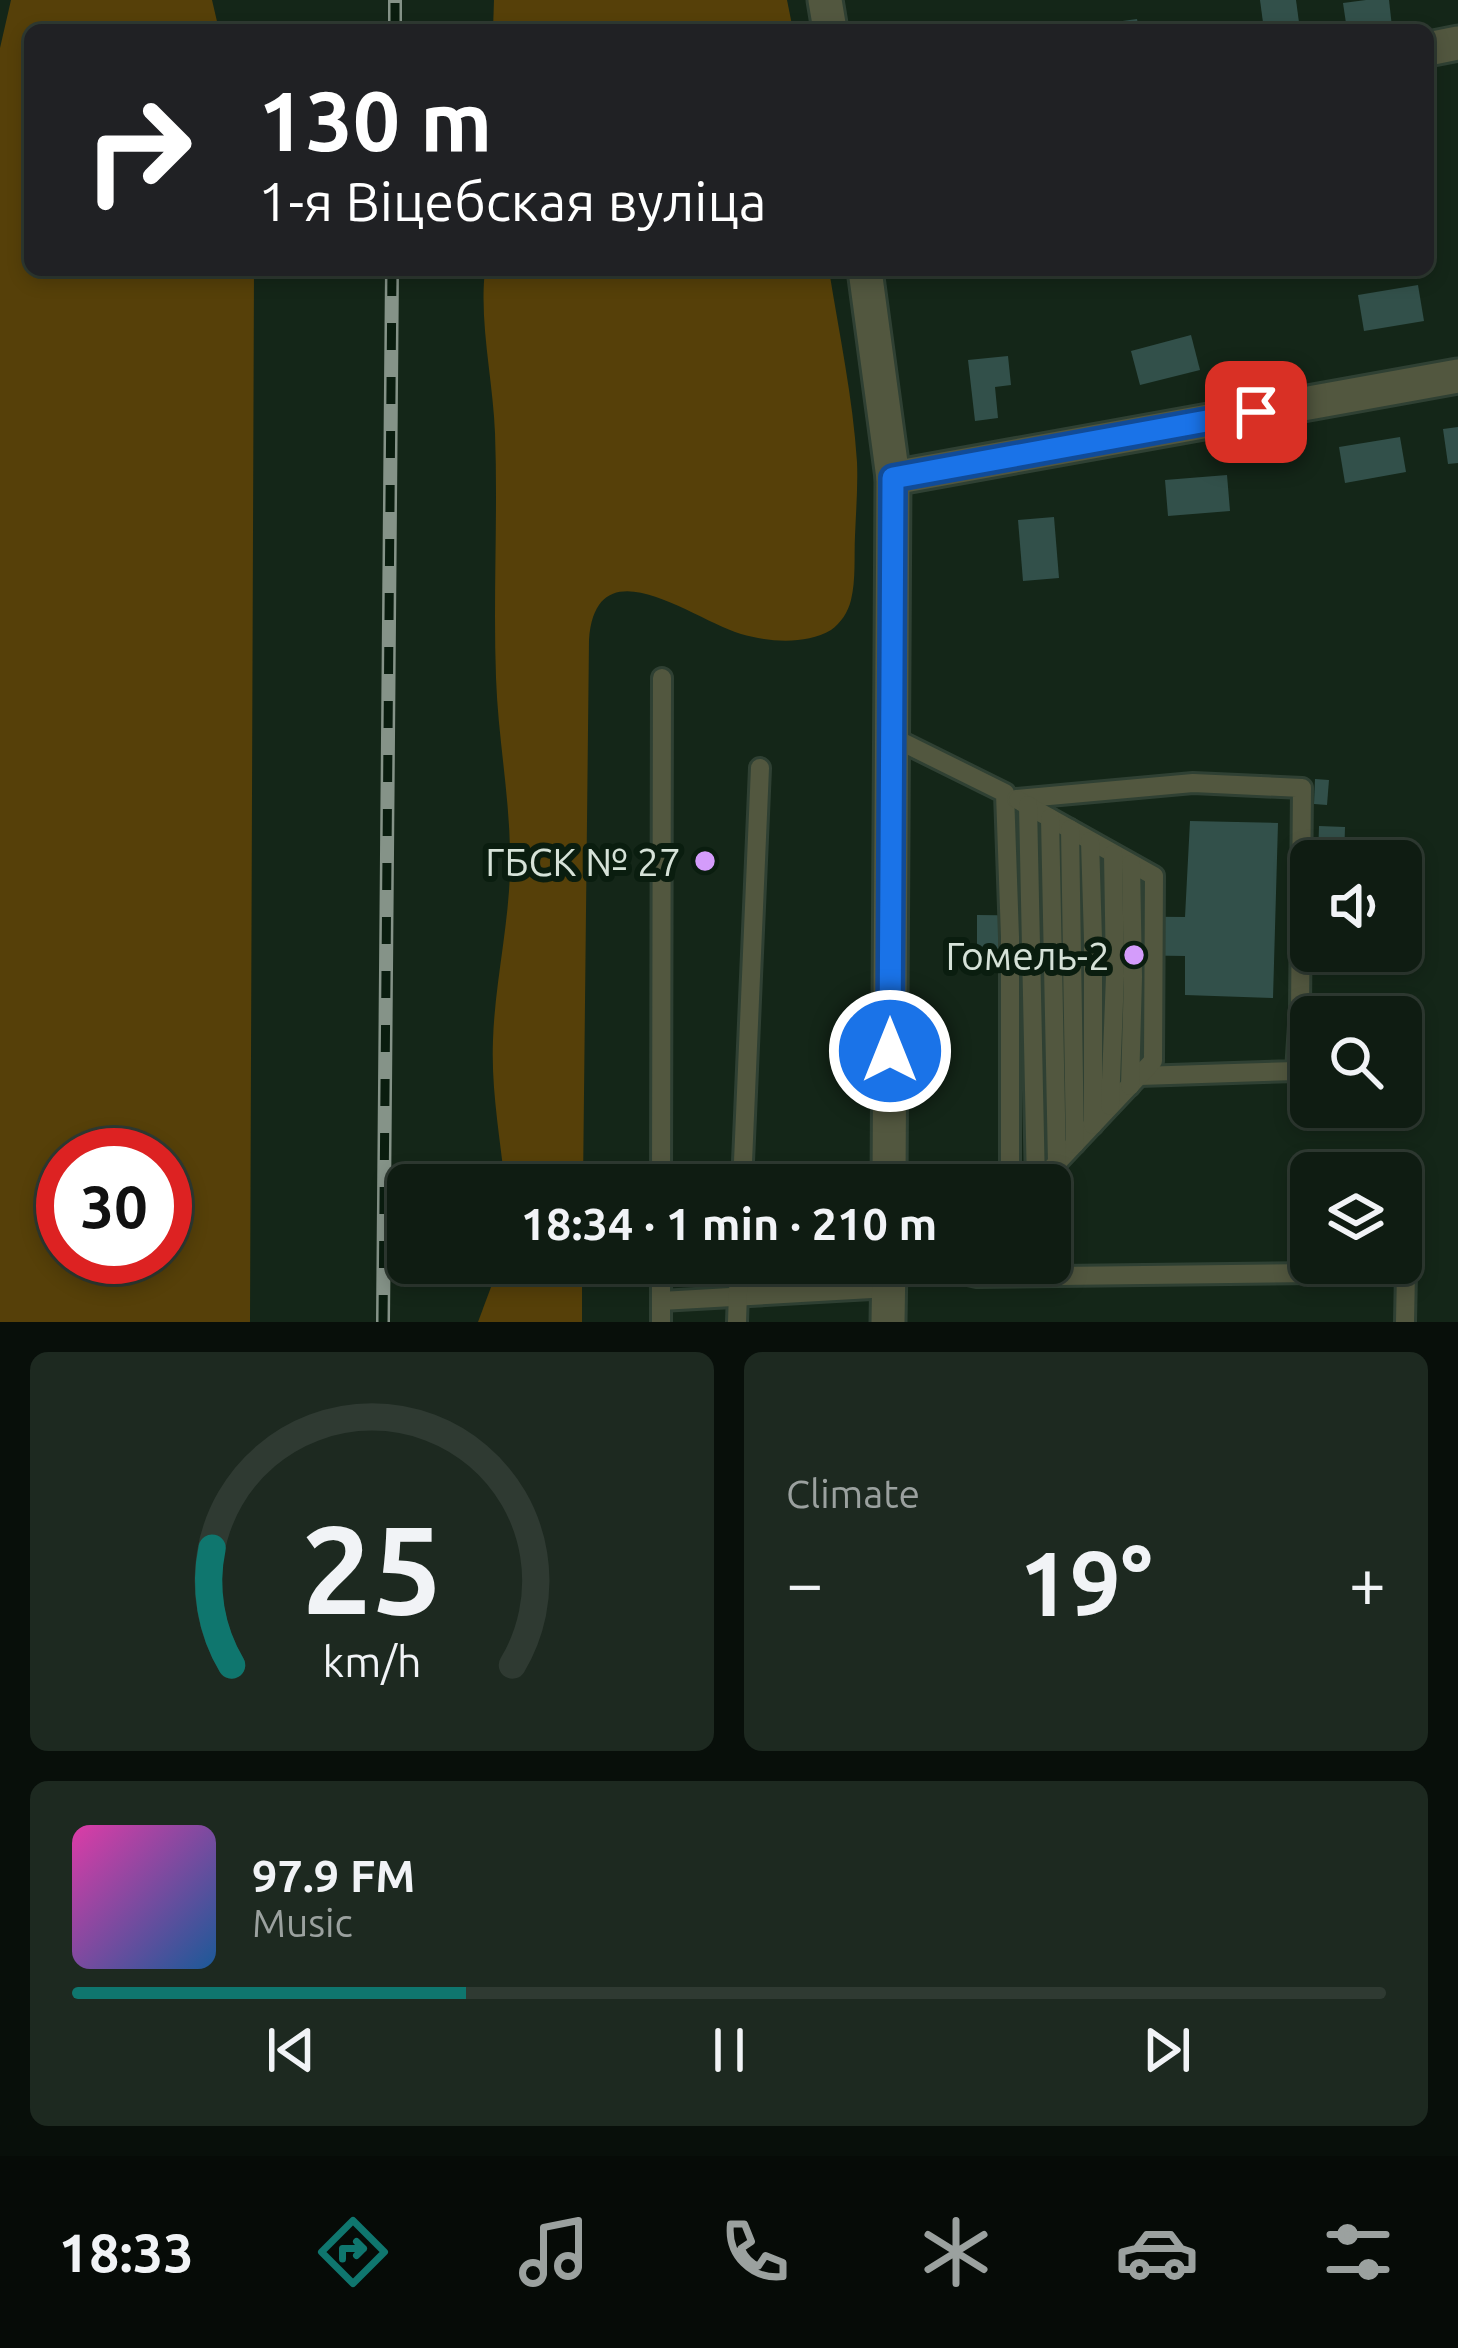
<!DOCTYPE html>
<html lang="en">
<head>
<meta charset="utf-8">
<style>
  body { margin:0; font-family:Ubuntu,sans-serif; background:#1d2920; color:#f1f3f6; height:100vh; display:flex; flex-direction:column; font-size:45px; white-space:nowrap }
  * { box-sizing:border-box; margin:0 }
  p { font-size:39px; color:#9ba19f }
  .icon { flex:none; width:66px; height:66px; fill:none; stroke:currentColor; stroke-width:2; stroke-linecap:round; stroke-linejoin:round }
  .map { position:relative; height:1322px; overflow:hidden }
  .side { display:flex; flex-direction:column; gap:30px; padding:30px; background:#080f0a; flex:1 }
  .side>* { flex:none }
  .top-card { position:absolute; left:24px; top:24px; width:1410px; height:252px; border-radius:18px; box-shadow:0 6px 18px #0003,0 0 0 3px #2f3a32; background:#202124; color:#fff; overflow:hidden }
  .buttons { position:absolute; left:1290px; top:840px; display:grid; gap:24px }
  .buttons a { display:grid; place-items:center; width:132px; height:132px; border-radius:18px; background:#0f1c12; box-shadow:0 6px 18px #0003,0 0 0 3px #2f3a32; font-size:60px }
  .speed { position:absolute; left:36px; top:1128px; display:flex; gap:24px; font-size:60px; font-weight:700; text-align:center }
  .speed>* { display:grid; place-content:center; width:156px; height:156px; border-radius:50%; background:#0f1c12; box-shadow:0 6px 18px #0003,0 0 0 3px #2f3a32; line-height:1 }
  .speed .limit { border:18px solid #d22; background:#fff; color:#111 }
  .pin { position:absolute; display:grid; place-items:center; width:102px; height:102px; color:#fff; margin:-51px; border-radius:24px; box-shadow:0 6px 18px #0006 }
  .me { position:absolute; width:132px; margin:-66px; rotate:0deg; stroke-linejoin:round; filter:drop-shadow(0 0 9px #0008) }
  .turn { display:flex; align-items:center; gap:42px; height:252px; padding:0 36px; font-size:54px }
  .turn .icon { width:156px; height:156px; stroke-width:2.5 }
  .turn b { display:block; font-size:84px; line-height:102px }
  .big { font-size:90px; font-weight:700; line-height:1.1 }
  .side .widget { flex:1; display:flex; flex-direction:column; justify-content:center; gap:18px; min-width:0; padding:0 42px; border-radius:18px; background:#1d2920 }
  .side .dial { align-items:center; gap:0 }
  .dial svg { height:312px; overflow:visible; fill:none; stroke:#2f3a32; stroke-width:7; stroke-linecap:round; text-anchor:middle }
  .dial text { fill:#f1f3f6; stroke:none }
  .song { display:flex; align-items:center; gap:36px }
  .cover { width:144px; height:144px; border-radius:18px; background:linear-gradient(135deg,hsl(320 70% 55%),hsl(210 70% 35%)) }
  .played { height:12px; border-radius:6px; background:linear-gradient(90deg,#0f766e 30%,#2f3a32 30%) }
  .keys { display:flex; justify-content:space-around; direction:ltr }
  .heat { display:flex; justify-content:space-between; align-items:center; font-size:66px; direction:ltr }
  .side .tiles { flex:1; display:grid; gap:30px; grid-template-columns:1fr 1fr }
  .widget:last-child { grid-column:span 2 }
  .trip { position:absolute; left:387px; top:1164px; width:684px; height:120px; border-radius:18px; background:#0f1c12; box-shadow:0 6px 18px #0003,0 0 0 3px #2f3a32; font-weight:700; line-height:120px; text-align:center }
  .tab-bar { display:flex; height:192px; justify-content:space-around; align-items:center; background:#060b07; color:#9ba19f }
  .tab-bar .icon { width:84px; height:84px }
  .tab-bar .selected { color:#0f766e }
  .tab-bar b { font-size:54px; color:#f1f3f6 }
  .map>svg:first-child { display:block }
  .green { fill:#564009; fill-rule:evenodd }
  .building { fill:#32504a }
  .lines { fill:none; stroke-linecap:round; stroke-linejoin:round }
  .service-casing { stroke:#2f4033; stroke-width:24 }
  .minor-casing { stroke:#2f4033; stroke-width:39 }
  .service { stroke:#52573f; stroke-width:18 }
  .minor { stroke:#52573f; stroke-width:33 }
  .rail-casing { stroke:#859388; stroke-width:14 }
  .rail { stroke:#0a1d0f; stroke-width:9; stroke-dasharray:27; stroke-linecap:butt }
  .route-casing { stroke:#114b97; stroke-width:30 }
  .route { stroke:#1a73e8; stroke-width:21 }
  .poi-dot { fill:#d49cfb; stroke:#0a1d0f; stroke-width:4.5 }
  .labels { text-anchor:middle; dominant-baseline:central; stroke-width:12; stroke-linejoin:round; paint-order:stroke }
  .poi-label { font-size:39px; fill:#d6e2d8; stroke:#0a1d0f; text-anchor:end }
</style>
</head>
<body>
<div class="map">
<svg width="1458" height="1322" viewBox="0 0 1458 1322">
  <rect width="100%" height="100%" fill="#142618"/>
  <g class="green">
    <path d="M11,0H212L219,30H30V270H254L250,1322H0V48ZM63,1155H165V1257H63Z"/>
    <path d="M494,0H787L793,30H493Z"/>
    <path d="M485,270H829C839,333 853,398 857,462C858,486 856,511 855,536C854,556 856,580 851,600C848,612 841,623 831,630C805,645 769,642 741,634C693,620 596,542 589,640L583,1185H505C500,1137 491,1089 493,1040C495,977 512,914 510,850C509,793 498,736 496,678C493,596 498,515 495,433C493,379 479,323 485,270Z"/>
    <path d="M500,1263H582V1322H478Z"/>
  </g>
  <g class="building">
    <path d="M1260,0H1296L1300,30H1264Z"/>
    <path d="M1366,0H1389L1392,27L1347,30L1343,3Z"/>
    <path d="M1137,19L1139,30H1102L1101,24Z"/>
    <path d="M1418,285L1424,321L1364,331L1358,295Z"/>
    <path d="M1191,335L1200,370L1140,385L1131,351Z"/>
    <path d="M1008,356L1011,385L995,387L998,418L975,421L968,360Z"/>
    <path d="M1458,427V463L1448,464L1443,429Z"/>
    <path d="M1400,437L1406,472L1345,483L1339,447Z"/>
    <path d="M1227,475L1230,511L1168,516L1165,480Z"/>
    <path d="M1054,517L1059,578L1023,581L1018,520Z"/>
    <path d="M1315,779L1329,780L1327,805L1314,804Z"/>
    <path d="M1190,821L1278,823L1273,998L1185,995V956L977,953V915L1185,917Z"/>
    <path d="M1319,826L1345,827L1344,861H1318Z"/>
  </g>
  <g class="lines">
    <defs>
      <g id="service">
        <path d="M892,737L1005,793L1010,937V1185"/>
        <path d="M1016,799L1193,783L1302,788L1300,1010L1296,1071L1139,1076"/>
        <path d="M1018,800L1154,876L1153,1061L1036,1185"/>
        <path d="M1028,805L1036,1185"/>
        <path d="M1050,818L1057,1163"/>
        <path d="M1070,829L1075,1144"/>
        <path d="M1090,841L1093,939V1125"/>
        <path d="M1130,1086L1133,977L1131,864"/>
        <path d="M1110,1106L1115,976L1113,854"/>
        <path d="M661,1185L662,678"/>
        <path d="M742,1185L760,768"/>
        <path d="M915,1263L977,1277L1406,1272L1405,1322"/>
        <path d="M661,1301L889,1288"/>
        <path d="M661,1322V1263"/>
        <path d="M737,1322L739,1263"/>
      </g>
      <g id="minor">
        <path d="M825,0L830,30"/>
        <path d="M1428,49L1458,43"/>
        <path d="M865,270L893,478L889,1185"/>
        <path d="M893,478L1458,376"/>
        <path d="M888,1322L889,1263"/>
      </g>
    </defs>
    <use href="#service" class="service-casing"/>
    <use href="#minor" class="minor-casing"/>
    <use href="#service" class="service"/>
    <use href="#minor" class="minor"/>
    <defs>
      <g id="rail">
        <path d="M395,30V0"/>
        <path d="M383,1322L392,270"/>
      </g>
    </defs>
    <use href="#rail" class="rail-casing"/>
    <use href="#rail" class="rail"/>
  </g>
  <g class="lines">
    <defs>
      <path id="route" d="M890,1051L893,478L1256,412"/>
    </defs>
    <use href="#route" class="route-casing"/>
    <use href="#route" class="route"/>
  </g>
  <g class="poi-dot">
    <circle cx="705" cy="861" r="12"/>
    <circle cx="1134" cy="955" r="12"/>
  </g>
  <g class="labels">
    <g class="poi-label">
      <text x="681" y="861">ГБСК № 27</text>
      <text x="1110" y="955">Гомель-2</text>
    </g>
  </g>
</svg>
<div class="buttons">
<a><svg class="icon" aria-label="sound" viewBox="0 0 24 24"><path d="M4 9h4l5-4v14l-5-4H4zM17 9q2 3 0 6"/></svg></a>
<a><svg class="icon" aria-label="search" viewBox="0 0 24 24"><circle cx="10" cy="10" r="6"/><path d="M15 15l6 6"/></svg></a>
<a><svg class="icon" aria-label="layers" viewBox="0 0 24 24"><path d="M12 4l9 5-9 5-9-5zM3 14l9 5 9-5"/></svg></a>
</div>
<div class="speed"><div class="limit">30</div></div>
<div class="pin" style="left:1256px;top:412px;background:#d93025"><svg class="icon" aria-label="arrive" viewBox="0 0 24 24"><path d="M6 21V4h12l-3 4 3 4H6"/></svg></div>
<svg class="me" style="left:890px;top:1051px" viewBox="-20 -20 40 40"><circle r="17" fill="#1a73e8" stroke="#fff" stroke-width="3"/><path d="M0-11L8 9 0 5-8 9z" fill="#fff"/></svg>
<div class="trip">18:34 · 1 min · 210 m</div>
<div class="top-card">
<div class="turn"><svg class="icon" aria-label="right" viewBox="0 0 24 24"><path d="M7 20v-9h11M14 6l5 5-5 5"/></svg><div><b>130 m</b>1-я Віцебская вуліца</div></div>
</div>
</div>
<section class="side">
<div class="tiles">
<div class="widget dial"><svg viewBox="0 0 100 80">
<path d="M14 69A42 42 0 1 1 86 69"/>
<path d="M14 69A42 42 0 0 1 9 39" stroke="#0f766e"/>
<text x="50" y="56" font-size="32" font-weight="700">25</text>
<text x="50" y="72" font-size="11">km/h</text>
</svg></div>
<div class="widget"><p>Climate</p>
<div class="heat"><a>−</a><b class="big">19°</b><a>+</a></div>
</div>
<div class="widget">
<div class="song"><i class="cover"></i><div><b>97.9 FM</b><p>Music</p></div></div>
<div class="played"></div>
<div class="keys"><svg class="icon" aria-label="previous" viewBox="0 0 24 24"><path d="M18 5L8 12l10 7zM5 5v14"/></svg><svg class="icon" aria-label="pause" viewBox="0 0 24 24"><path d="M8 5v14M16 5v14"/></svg><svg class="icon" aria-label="next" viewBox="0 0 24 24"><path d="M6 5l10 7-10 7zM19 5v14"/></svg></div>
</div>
</div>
</section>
<nav class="tab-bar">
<b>18:33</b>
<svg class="icon selected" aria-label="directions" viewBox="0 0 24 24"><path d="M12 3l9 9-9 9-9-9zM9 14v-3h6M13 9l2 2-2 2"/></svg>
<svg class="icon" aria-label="music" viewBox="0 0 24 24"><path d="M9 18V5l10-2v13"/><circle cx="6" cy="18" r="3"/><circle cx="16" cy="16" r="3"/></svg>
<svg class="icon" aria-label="phone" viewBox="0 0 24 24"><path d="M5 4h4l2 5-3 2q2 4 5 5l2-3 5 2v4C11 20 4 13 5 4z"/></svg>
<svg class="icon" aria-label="climate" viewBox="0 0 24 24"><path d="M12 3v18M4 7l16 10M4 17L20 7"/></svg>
<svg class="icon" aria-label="car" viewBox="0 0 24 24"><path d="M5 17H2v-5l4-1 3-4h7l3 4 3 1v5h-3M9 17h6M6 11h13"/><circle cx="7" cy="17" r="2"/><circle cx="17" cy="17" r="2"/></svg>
<svg class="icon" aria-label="filters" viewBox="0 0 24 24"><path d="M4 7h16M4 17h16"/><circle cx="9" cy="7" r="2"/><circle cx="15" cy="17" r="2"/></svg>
</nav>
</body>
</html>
